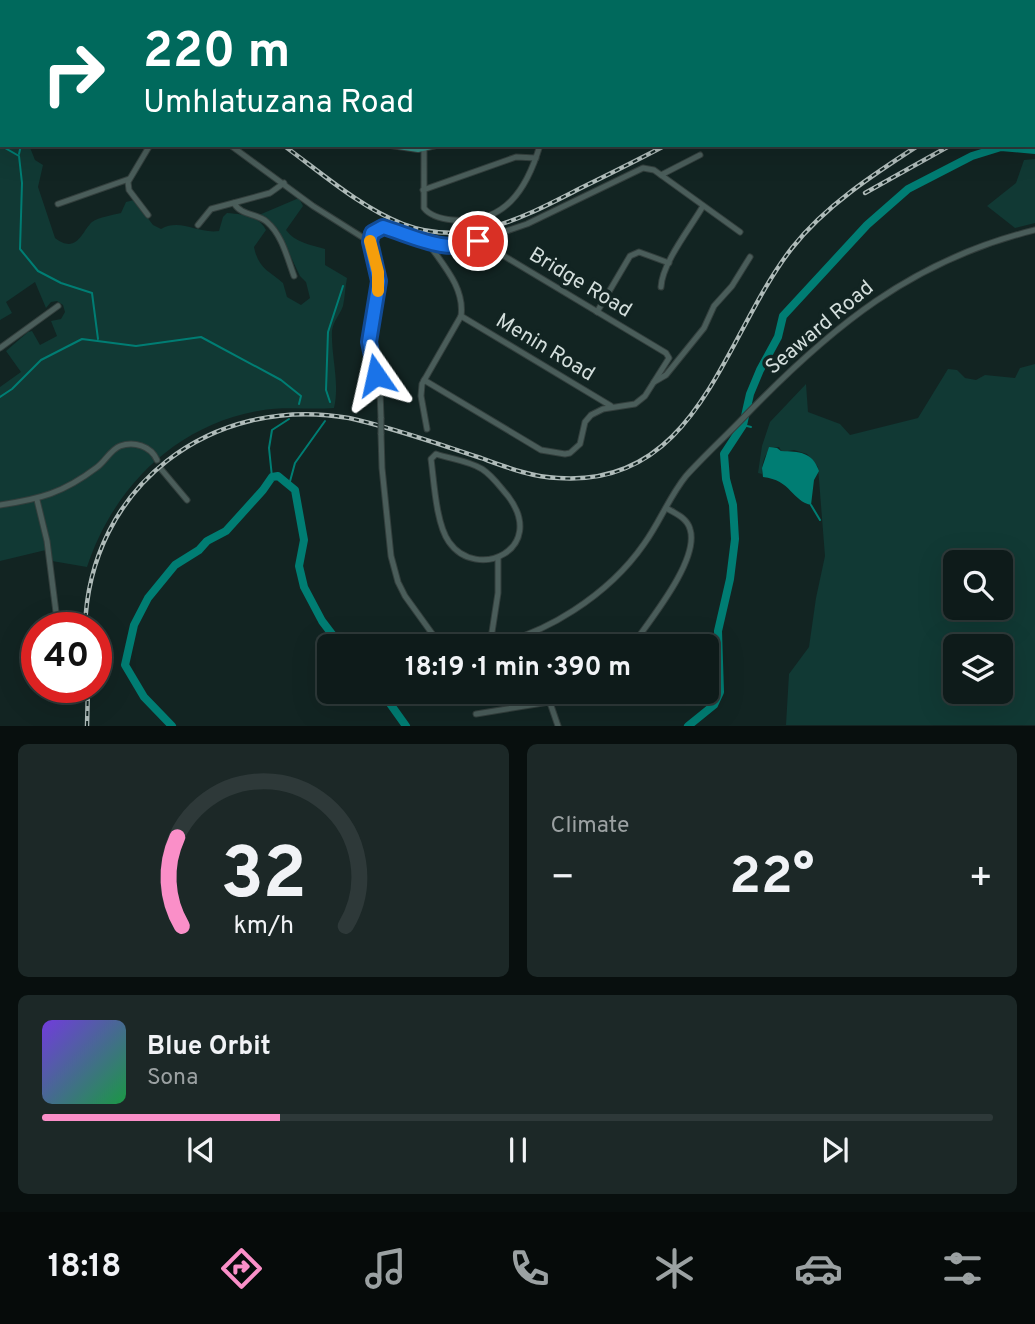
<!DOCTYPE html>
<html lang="en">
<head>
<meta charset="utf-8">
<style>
  body { margin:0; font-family:Overpass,sans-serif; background:#1c2827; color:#f1f3f6; height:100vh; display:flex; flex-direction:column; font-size:26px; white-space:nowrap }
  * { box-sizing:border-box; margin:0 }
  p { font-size:23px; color:#9ba1a2 }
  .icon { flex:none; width:38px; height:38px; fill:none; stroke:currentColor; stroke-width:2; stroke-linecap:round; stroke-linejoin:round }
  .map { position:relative; height:726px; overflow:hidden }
  .details { display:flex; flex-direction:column; gap:18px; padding:18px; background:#080f0e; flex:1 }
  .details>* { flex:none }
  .banner { position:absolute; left:0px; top:0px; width:1036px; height:147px; box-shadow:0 7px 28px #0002,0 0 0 2px #2e3939; background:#00695c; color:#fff; overflow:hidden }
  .fabs { position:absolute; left:943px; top:550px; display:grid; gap:14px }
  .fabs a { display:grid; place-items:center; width:70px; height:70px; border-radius:10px; background:#0e1b1a; box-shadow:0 7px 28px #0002,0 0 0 2px #2e3939; font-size:35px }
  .speed { position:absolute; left:21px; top:612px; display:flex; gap:14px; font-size:35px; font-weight:700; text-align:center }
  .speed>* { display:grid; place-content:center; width:91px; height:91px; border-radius:50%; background:#0e1b1a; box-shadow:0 7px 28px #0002,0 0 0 2px #2e3939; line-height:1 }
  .speed .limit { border:10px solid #d22; background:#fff; color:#111 }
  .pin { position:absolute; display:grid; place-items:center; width:60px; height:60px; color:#fff; margin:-30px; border:4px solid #fff; border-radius:50%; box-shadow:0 2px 7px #0007 }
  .me { position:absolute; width:77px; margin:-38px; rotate:349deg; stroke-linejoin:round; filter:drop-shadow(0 0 5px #0008) }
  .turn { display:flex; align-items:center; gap:24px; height:147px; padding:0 28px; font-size:32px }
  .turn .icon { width:91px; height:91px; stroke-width:2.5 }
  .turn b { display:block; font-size:49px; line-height:60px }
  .big { font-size:52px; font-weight:700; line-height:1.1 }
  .details .widget { flex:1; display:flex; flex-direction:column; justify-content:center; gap:10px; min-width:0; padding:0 24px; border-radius:10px; background:#1c2827 }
  .details .dial { align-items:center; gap:0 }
  .dial svg { height:182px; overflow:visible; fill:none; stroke:#2e3939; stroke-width:7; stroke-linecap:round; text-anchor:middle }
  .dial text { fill:#f1f3f6; stroke:none }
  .song { display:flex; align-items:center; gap:21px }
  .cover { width:84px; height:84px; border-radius:10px; background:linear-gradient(135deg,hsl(260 70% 55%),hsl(140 70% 35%)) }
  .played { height:7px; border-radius:4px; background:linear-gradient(90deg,#fa8fc8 25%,#2e3939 25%) }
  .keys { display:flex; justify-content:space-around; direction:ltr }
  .heat { display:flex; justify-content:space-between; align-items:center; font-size:38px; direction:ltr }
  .details .tiles { flex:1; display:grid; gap:18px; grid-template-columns:1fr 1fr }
  .widget:last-child { grid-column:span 2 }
  .trip { position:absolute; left:317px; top:634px; width:402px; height:70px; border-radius:10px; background:#0e1b1a; box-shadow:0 7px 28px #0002,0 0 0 2px #2e3939; font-weight:700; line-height:70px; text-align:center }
  .menu { display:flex; height:112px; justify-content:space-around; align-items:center; background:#060b0a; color:#9ba1a2 }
  .menu .icon { width:49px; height:49px }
  .menu .selected { color:#fa8fc8 }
  .menu b { font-size:32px; color:#f1f3f6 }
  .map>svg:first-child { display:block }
  .green { fill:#113934; fill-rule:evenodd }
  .water { fill:#007d73 }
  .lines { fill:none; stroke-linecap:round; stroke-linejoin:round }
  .stream { stroke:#007d73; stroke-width:2 }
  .river { stroke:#007d73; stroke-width:8 }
  .minor-casing { stroke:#333f3d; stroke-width:7 }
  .major-casing { stroke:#333f3d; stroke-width:8 }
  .minor { stroke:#4a5d5a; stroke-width:5 }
  .major { stroke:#348c83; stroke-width:6 }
  .rail-casing { stroke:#afbbb9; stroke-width:4.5 }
  .rail { stroke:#122422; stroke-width:2; stroke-dasharray:5; stroke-linecap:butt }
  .minor-bridge-casing { stroke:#333f3d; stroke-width:7; stroke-linecap:butt }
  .minor-bridge { stroke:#4a5d5a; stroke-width:5 }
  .route-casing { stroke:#114b97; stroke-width:18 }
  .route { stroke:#1a73e8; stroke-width:12 }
  .slow { stroke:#f59e0b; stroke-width:12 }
  .labels { text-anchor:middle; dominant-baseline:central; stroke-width:7; stroke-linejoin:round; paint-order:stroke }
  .street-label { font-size:21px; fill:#d3dedc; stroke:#122422 }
</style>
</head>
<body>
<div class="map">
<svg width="1035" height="726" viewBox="0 0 1035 726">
  <rect width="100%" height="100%" fill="#122422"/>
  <g class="green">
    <path d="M0,115L2,145H29L35,160L43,165L38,187L55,238C77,255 82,231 92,222C99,217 113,215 121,213L126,202L134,200L153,225L161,229C181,218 197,234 219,231L223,217L227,213C241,214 259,216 266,230L254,247C258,268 269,271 283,283L287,297L301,305L310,298L306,282L300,276L277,228L259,215L299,198L303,206L286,230C294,242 311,245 325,249V265L347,278C345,287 345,297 343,306C340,315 333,321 332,331C331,357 340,382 334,408C308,410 284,406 258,411C175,426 113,488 87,567L52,561L50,549L0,561V387L21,372L6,351L28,332L32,331L40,345L57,336L51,321L61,319L65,312L63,305L57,301L51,302L46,308L35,282L6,302L12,313L0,320Z"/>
    <path d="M1035,159V223L1015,228L987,206L1016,183L1024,160Z"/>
    <path d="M1035,364V725H786L789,674L809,647L816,598L825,556L818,467L807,454L794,450L782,452L779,447C766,446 761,464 762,474L758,473L762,446L770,422L806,384L808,412L840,424L850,435L918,418L948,369L957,370L965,378L976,380L985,375L1015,378L1020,368ZM956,562H1001V607H956ZM956,646H1001V691H956Z"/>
  </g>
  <path class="water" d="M769,447L777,448L781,451C799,452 812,451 819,471L814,480L811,505C792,501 791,480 763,477L762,468Z"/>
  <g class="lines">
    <g class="stream">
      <path d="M0,145L19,156L22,183L20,249L38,271L61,283L92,293L98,339"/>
      <path d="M19,154L21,145"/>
      <path d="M0,397L12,389L41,360L82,339L136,346L201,337L281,380L301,396L299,404"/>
      <path d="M330,402L326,390L328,332L343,286"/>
      <path d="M743,425L751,427"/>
      <path d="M272,477L269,448L272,430L289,419"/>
      <path d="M289,485L295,463L325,421"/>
      <path d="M811,505L820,520"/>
    </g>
    <g class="river">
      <path d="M381,691L406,726"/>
      <path d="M172,726L144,697L125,665L134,625L148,598L175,565L199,550L207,541L226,531L263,490L272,477L278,476L295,490L304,540L299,566L304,587L322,621L341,646"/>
      <path d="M688,726L714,705L720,692L718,631L730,579L735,539L733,505L726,479L724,454L743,425L750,394L760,370L778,337L783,316L867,225L908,189L972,156L1001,147L1035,150"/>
    </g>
    <defs>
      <g id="minor">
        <path d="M114,0L117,2"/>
        <path d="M144,0L145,2"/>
        <path d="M543,0V2"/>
        <path d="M548,0V2"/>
        <path d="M776,0L778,2"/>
        <path d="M895,0L896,2"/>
        <path d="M988,0L989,2"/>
        <path d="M295,2L296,0"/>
        <path d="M364,2V0"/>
        <path d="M452,2V0"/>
        <path d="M658,2L659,0"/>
        <path d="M710,2L712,0"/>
        <path d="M883,2L886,0"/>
        <path d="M957,2L959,0"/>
        <path d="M230,145L313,206L370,242"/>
        <path d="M424,149V208C430,216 443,219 453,220C505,225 527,189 540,145"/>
        <path d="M661,175L700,155"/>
        <path d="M423,190L516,157L536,158"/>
        <path d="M234,203C241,216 257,213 267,222C282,235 287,257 294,276"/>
        <path d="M58,204L129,179"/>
        <path d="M148,215L129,190L128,182L150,145"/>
        <path d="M198,225L211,209L270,193L284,183"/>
        <path d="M661,287C662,263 691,227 703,206"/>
        <path d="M597,312L630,256L639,252L669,263"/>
        <path d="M461,316L611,406"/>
        <path d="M0,348L58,306"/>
        <path d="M424,380L541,450L565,454L570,453L580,444L585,422L591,415L603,409L635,404L645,396L669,358L666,353L479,241"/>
        <path d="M654,382L666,375L704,328L714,306L732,286L750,257"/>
        <path d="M381,418L380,391L369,342L379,281L370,238L377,228L386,227L410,237L438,244L465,245L527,224L643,168L654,170L740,232"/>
        <path d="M427,429L421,396L422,384L461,316C465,288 443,265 428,243"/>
        <path d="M381,434L382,468L391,556L398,582L405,596L436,639L446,644L463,646"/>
        <path d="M436,454C451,459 469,461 482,469C493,476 500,487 508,496C548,549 477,582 449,542C436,524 434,481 431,459Z"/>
        <path d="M161,469L187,500"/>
        <path d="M37,500L47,541L58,628"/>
        <path d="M0,505C40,499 63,493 96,468C105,462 110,450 120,446C134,441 151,446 157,460"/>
        <path d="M527,635L531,646"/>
        <path d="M490,645L498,593V558"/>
        <path d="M483,646C544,638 610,593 644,544C660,522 669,497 686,476C705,455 726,436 745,416C831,327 912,260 1035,230"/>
        <path d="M632,646C649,621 700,560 690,529C687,518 675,513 666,508"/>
        <path d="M546,691L558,726"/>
        <path d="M476,714L549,702L574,691"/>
      </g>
      <g id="major">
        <path d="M55,0L57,2"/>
        <path d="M598,2L600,0"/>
        <path d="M391,145L418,149L436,145"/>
      </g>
    </defs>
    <use href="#minor" class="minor-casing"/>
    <use href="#major" class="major-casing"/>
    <use href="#minor" class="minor"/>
    <use href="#major" class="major"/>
    <defs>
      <g id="rail">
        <path d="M19,0L25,2"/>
        <path d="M1034,39H1035"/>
        <path d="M1034,110H1035"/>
        <path d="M1034,122H1035"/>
        <path d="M283,145C319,171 361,208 403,224C466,248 520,219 575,191C605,176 636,161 666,145"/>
        <path d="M865,193L951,145"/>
        <path d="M85,628C89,486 212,394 349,418C394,428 438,444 481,458C506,467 531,477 558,478C699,488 723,336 792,248C825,206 874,174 919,145"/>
        <path d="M87,726L88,688"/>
      </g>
    </defs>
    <use href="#rail" class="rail-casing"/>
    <use href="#rail" class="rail"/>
    <defs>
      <g id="minor-bridge">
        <path d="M472,227L474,234"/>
        <path d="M381,434V418"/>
      </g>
    </defs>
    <use href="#minor-bridge" class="minor-bridge-casing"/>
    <use href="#minor-bridge" class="minor-bridge"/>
  </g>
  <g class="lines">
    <defs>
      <path id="route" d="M376,375L369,342L379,281L370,242L372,233L383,227C413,236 447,255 478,241"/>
    </defs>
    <use href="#route" class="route-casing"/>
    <use href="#route" class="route"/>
    <path class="slow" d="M370,241L378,272V291"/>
  </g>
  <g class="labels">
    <g class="street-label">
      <text transform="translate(580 283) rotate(31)">Bridge Road</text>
      <text transform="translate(820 328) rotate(-40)">Seaward Road</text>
      <text transform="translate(545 348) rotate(31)">Menin Road</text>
    </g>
  </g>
</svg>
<div class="fabs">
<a><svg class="icon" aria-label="search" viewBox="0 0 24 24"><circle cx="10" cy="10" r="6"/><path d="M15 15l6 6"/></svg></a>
<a><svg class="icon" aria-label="layers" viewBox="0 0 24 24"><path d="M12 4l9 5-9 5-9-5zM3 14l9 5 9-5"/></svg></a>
</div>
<div class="speed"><div class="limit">40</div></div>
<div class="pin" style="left:478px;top:241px;background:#d93025"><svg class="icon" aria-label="arrive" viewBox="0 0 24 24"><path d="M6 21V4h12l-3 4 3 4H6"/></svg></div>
<svg class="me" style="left:376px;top:375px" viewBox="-20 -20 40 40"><path d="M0-17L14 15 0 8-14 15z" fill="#1a73e8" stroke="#fff" stroke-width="4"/></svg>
<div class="trip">18:19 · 1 min · 390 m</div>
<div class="banner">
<div class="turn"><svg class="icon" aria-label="right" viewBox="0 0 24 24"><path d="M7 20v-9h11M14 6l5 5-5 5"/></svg><div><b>220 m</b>Umhlatuzana Road</div></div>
</div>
</div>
<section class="details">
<div class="tiles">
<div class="widget dial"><svg viewBox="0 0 100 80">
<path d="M14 69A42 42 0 1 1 86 69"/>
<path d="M14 69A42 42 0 0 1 12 30" stroke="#fa8fc8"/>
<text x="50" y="56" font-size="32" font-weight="700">32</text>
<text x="50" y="72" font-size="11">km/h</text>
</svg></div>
<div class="widget"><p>Climate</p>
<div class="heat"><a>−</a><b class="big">22°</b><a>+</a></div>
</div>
<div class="widget">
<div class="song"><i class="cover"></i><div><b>Blue Orbit</b><p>Sona</p></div></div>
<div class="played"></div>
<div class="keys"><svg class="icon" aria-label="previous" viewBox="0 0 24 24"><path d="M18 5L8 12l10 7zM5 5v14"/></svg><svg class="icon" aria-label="pause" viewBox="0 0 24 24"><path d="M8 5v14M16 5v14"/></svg><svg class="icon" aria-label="next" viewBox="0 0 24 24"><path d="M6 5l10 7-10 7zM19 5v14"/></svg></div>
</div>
</div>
</section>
<nav class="menu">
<b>18:18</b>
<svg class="icon selected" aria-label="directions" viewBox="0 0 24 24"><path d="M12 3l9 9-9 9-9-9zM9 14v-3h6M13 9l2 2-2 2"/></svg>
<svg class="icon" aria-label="music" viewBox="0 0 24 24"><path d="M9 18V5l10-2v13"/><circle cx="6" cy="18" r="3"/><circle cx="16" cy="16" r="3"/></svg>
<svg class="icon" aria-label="phone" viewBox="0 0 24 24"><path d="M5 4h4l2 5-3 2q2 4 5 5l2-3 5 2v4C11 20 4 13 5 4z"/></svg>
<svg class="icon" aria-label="climate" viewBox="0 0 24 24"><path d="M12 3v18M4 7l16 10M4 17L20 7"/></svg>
<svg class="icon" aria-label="car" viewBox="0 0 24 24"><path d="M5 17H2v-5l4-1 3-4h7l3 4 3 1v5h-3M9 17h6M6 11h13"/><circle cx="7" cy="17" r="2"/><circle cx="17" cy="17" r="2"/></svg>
<svg class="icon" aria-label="filters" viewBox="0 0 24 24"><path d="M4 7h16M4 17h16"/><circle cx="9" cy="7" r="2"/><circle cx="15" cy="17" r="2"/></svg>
</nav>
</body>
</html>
